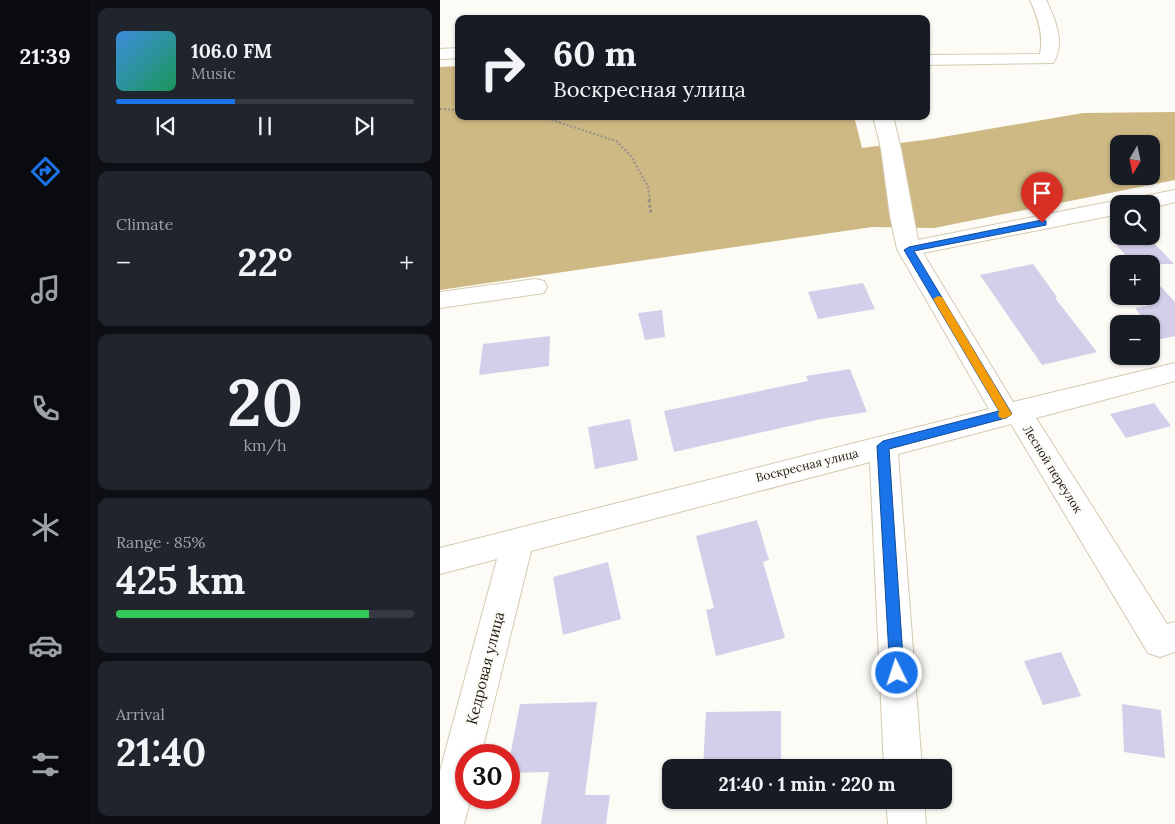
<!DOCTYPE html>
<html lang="en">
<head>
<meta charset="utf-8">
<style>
  body { margin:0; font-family:Lora,serif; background:#20242c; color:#f1f3f6; height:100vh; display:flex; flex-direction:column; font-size:19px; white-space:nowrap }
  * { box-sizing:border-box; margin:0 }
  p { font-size:16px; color:#9ea1a6 }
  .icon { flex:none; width:28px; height:28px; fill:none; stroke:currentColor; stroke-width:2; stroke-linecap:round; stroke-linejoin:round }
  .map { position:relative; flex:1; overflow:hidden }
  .drawer { display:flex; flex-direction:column; gap:8px; padding:8px; background:#0d0f14; width:350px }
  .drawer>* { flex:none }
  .banner { position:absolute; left:15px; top:15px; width:475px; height:105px; border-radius:10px; box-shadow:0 1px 4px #0004; background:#171b24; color:#f1f3f6; overflow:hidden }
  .needle { width:32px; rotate:189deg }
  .buttons { position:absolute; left:670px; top:135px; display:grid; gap:10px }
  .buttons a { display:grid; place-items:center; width:50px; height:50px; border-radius:10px; background:#171b24; box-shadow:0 1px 4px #0004; font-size:25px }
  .speed { position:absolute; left:15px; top:744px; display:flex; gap:10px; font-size:25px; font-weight:700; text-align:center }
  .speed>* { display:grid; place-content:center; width:65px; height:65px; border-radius:50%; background:#171b24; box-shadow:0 1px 4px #0004; line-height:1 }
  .speed .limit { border:8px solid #d22; background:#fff; color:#111 }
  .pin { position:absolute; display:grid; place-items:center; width:42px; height:42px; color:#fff; margin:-51px -21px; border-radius:50% 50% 50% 0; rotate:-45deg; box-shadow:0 0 5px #0007 }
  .pin .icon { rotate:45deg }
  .me { position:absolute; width:55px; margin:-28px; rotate:356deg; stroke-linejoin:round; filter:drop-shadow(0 0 4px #0008) }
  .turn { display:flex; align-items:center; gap:18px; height:105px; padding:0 15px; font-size:22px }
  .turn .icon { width:65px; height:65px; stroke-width:2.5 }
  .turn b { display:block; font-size:35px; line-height:42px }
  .big { font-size:38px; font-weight:700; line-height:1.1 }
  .drawer .widget { flex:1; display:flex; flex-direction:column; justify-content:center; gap:8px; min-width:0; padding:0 18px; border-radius:10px; background:#20242c }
  .drawer .dial { align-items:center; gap:0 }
  .dial b { font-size:65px; line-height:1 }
  .song { display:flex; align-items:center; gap:15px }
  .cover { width:60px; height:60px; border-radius:8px; background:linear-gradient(135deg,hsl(210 70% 55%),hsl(150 70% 35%)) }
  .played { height:5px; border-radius:2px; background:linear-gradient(90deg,#1a73e8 40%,#363941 40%) }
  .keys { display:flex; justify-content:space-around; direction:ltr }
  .heat { display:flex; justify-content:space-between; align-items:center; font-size:28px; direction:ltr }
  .charge { height:8px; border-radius:4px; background:linear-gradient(90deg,#34c759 85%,#363941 0) }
  .trip { position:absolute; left:222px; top:759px; width:290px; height:50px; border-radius:10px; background:#171b24; box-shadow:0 1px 4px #0004; font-weight:700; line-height:50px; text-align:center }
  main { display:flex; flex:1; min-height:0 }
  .menu { display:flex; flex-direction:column; width:90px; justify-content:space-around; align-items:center; background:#090b0e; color:#9ea1a6 }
  .menu .icon { width:35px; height:35px }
  .menu .on { color:#1a73e8 }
  .menu b { font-size:22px; color:#f1f3f6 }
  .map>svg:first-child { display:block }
  .forest { fill:#ceb883; fill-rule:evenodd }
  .building { fill:#d3cee9 }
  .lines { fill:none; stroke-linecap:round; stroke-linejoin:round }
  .minor-casing { stroke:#d5cab1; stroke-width:2 }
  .path-far1 { stroke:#94918a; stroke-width:2; stroke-dasharray:2 2; stroke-linecap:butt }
  .path { stroke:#94918a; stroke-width:3; stroke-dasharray:2.5 2.5; stroke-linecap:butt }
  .minor { fill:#fff; fill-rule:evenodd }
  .route { fill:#1a73e8; stroke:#114b97 }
  .slow { fill:#f59e0b }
  .labels { text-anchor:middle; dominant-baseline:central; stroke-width:4.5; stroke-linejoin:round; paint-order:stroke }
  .street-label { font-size:12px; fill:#1f1b12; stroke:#fdfbf6 }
  .near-street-label { font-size:15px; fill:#1f1b12; stroke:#fdfbf6 }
</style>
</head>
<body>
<main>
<nav class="menu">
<b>21:39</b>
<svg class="icon on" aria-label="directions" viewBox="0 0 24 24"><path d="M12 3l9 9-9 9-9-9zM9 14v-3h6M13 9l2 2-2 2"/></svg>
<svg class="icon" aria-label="music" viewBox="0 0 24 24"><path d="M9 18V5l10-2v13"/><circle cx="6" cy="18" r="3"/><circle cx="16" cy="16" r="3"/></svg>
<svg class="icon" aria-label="phone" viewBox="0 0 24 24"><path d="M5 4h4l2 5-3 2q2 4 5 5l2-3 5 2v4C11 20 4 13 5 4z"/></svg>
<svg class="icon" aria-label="climate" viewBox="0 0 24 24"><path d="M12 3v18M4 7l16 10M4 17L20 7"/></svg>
<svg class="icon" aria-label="car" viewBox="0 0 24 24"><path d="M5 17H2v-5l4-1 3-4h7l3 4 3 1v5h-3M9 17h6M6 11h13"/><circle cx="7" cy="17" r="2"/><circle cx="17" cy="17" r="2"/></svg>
<svg class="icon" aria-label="filters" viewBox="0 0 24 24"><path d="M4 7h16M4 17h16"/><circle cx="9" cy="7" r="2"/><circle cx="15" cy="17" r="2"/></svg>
</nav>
<section class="drawer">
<div class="widget">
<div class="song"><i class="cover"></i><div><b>106.0 FM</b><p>Music</p></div></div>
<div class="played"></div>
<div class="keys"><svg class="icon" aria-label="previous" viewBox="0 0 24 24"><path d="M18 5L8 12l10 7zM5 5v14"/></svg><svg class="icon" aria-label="pause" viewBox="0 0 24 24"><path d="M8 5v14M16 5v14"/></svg><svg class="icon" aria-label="next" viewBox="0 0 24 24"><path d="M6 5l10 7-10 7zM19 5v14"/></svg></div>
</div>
<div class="widget"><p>Climate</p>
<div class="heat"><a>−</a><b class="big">22°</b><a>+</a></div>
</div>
<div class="widget dial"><b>20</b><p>km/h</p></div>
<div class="widget"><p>Range · 85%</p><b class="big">425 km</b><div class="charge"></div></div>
<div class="widget"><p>Arrival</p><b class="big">21:40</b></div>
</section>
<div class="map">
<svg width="735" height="824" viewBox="0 0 735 824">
  <rect width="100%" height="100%" fill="#fdfbf6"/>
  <path class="forest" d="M19,66V116H414L422,148L491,139L643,113L735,112V180L494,228L432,227L0,290V67ZM679,144H711V176H679Z"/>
  <g class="building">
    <path d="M709,238L734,264H694L676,245Z"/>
    <path d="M593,264L617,297L615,298L657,352L602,365L540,275Z"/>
    <path d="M711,276L735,302V336L721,339L711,328V324H708L695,308L711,305Z"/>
    <path d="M423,283L435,309L378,319L368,292Z"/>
    <path d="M222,310L225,337L205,340L198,313Z"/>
    <path d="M110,336L109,366L39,375L43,344Z"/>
    <path d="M410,369L427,412L381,419L234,452L224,411L368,381L366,376Z"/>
    <path d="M714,403L731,426L686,438L670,414Z"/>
    <path d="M190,419L198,460L155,469L148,427Z"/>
    <path d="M317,520L329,560L323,562L345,638L276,656L266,610L274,608L256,536Z"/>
    <path d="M168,562L181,619L123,635L113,577Z"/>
    <path d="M621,652L641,696L603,705L584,661Z"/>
    <path d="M157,702L145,795H170L166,824H101L109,772L69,773V762L80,704Z"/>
    <path d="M682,704L721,710L725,758L684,752Z"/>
    <path d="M341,711V766L263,767L266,712Z"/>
  </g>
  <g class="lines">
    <defs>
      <g id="minor">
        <path d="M590,0H606C615,18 626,44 613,63L486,65V55L600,54C604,35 598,17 590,0Z"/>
        <path d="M19,48V58L0,59V49Z"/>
        <path d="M433,116H453L461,149L478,240L679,200L687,203L689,199L735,190V202L711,208V204H679V214L483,253L573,402L735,363V381L596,418L727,624L735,622V652L720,657L708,653L571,424L458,454L482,768H444L430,462L91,551L41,755H26V798H31L24,824H0V771L57,559L0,574V548L549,409L457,249L450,216L441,149Z"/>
        <path d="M95,279L104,281L107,287L104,293L0,308V292Z"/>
        <path d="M446,800H484L486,824H448Z"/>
      </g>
    </defs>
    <use href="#minor" class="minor-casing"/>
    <g class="path-far1">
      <path d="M0,109L19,110"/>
      <path d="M100,116L176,141L191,156L208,187L210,201"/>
    </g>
    <path class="path" d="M209,200L211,214"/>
    <use href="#minor" class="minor"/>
  </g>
  <path class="route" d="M602,220L606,221V225L474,251L572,414L566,418L449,449L464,673L462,678L457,680L452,678L450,673L437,446L443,441L559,411L464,250L469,247Z"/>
  <path class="slow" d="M498,296L502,297L570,411L572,414L570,416L563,419L559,417L558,414L559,411L493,299Z"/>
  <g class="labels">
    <g class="street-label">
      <text transform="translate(367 465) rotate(-14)">Воскресная улица</text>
      <text transform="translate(613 469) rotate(58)">Лесной переулок</text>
    </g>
    <g class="near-street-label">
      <text transform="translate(45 668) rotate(-76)">Кедровая улица</text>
    </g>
  </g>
</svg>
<div class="buttons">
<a><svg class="needle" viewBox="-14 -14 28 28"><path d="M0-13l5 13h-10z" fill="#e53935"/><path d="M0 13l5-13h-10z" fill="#9ea1a6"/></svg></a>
<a><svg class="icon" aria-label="search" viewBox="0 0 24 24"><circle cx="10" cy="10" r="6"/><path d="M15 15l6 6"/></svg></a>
<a>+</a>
<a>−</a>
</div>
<div class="speed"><div class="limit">30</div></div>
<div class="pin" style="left:602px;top:223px;background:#d93025"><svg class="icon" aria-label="arrive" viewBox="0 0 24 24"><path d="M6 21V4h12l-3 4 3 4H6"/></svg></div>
<svg class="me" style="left:457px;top:673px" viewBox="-20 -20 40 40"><circle r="17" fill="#1a73e8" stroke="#fff" stroke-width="3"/><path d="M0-11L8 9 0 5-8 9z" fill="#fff"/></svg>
<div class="trip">21:40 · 1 min · 220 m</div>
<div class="banner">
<div class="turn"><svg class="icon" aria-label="right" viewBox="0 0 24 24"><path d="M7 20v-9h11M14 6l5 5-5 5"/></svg><div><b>60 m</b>Воскресная улица</div></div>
</div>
</div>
</main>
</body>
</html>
